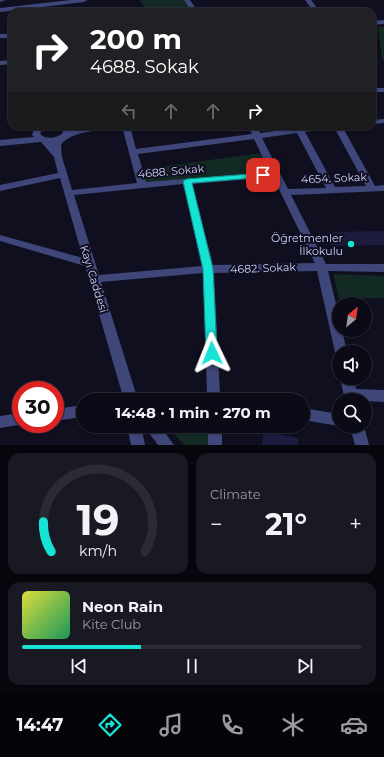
<!DOCTYPE html>
<html lang="en">
<head>
<meta charset="utf-8">
<style>
  body { margin:0; font-family:Montserrat,sans-serif; background:#191924; color:#f1f3f6; height:100vh; display:flex; flex-direction:column; font-size:15px; white-space:nowrap }
  * { box-sizing:border-box; margin:0 }
  p { font-size:13px; color:#9a9ba1 }
  .icon { flex:none; width:22px; height:22px; fill:none; stroke:currentColor; stroke-width:2; stroke-linecap:round; stroke-linejoin:round }
  .map { position:relative; height:445px; overflow:hidden }
  .sheet { display:flex; flex-direction:column; gap:8px; padding:8px; background:#06060d; flex:1 }
  .sheet>* { flex:none }
  .banner { position:absolute; left:8px; top:8px; width:368px; height:122px; border-radius:12px; box-shadow:0 1px 3px #0004,0 0 0 1px #2b2b36; background:#202124; color:#fff; overflow:hidden }
  .needle { width:26px; rotate:29deg }
  .fabs { position:absolute; left:332px; top:297px; display:grid; gap:8px }
  .fabs a { display:grid; place-items:center; width:40px; height:40px; border-radius:50%; background:#0b0b17; box-shadow:0 1px 3px #0004,0 0 0 1px #2b2b36; font-size:20px }
  .speed { position:absolute; left:12px; top:381px; display:flex; gap:8px; font-size:20px; font-weight:700; text-align:center }
  .speed>* { display:grid; place-content:center; width:52px; height:52px; border-radius:50%; background:#0b0b17; box-shadow:0 1px 3px #0004,0 0 0 1px #2b2b36; line-height:1 }
  .speed .limit { border:6px solid #d22; background:#fff; color:#111 }
  .pin { position:absolute; display:grid; place-items:center; width:34px; height:34px; color:#fff; margin:-17px; border-radius:8px; box-shadow:0 2px 6px #0006 }
  .me { position:absolute; width:44px; margin:-22px; rotate:358deg; stroke-linejoin:round; filter:drop-shadow(0 0 3px #0008) }
  .turn { display:flex; align-items:center; gap:14px; height:84px; padding:0 16px; font-size:18px }
  .turn .icon { width:52px; height:52px; stroke-width:2.5 }
  .turn b { display:block; font-size:28px; line-height:34px }
  .lanes { display:flex; align-items:center; height:38px; padding:0 16px; background:#0003; justify-content:center; gap:20px; direction:ltr }
  .lanes .off { opacity:.35 }
  .big { font-size:30px; font-weight:700; line-height:1.1 }
  .sheet .tile { flex:1; display:flex; flex-direction:column; justify-content:center; gap:6px; min-width:0; padding:0 14px; border-radius:12px; background:#191924 }
  .sheet .dial { align-items:center; gap:0 }
  .dial svg { height:104px; overflow:visible; fill:none; stroke:#2b2b36; stroke-width:7; stroke-linecap:round; text-anchor:middle }
  .dial text { fill:#f1f3f6; stroke:none }
  .song { display:flex; align-items:center; gap:12px }
  .cover { width:48px; height:48px; border-radius:6px; background:linear-gradient(135deg,hsl(60 70% 55%),hsl(150 70% 35%)) }
  .played { height:4px; border-radius:2px; background:linear-gradient(90deg,#15e3d5 35%,#2b2b36 35%) }
  .keys { display:flex; justify-content:space-around; direction:ltr }
  .heat { display:flex; justify-content:space-between; align-items:center; font-size:22px; direction:ltr }
  .sheet .tiles { flex:1; display:grid; gap:8px; grid-template-columns:1fr 1fr }
  .tile:last-child { grid-column:span 2 }
  .trip { position:absolute; left:76px; top:393px; width:234px; height:40px; border-radius:20px; background:#0b0b17; box-shadow:0 1px 3px #0004,0 0 0 1px #2b2b36; font-weight:700; line-height:40px; text-align:center }
  .menu { display:flex; height:64px; justify-content:space-around; align-items:center; background:#040409; color:#9a9ba1 }
  .menu .icon { width:28px; height:28px }
  .menu .active { color:#15e3d5 }
  .menu b { font-size:18px; color:#f1f3f6 }
  .map>svg:first-child { display:block }
  .green { fill:#122924 }
  .building { fill:#1e1c3e }
  .lines { fill:none; stroke-linecap:round; stroke-linejoin:round }
  .minor { fill:#3e467a; fill-rule:evenodd }
  .route { fill:#15e3d5; stroke:#0e948a }
  .poi-dot { fill:#15e3d5; stroke:#0f0f1f; stroke-width:1.5 }
  .labels { text-anchor:middle; dominant-baseline:central; stroke-width:4; stroke-linejoin:round; paint-order:stroke }
  .street-label { font-size:11px; fill:#d1d3fb; stroke:#0f0f1f }
  .poi-label { font-size:11px; fill:#d1d3fb; stroke:#0f0f1f; text-anchor:end }
</style>
</head>
<body>
<div class="map">
<svg width="384" height="445" viewBox="0 0 384 445">
  <rect width="100%" height="100%" fill="#0f0f1f"/>
  <g class="green">
    <path d="M140,0H185L192,12H147Z"/>
    <path d="M378,27H384V60L382,59Z"/>
    <path d="M262,153L272,173L146,182L142,169Z"/>
    <path d="M333,274L384,276V298L339,299Z"/>
    <path d="M167,426H214V445H184Z"/>
  </g>
  <g class="building">
    <path d="M384,231V245L332,246L328,232Z"/>
    <path d="M264,431L298,438V445H262Z"/>
  </g>
  <g class="lines">
    <g class="minor">
      <path d="M0,0H6L0,2Z"/>
      <path d="M70,0H87L84,2L0,12V8Z"/>
      <path d="M184,0H190L198,12H192Z"/>
      <path d="M305,0H311L320,12H314Z"/>
      <path d="M384,20V24L372,25V21Z"/>
      <rect x="0" y="34" width="12" height="4"/>
      <path d="M12,60V64L0,65V61Z"/>
      <rect x="372" y="88" width="12" height="4"/>
      <path d="M384,119V123L372,124V120Z"/>
      <path d="M38,126H48L42,130L40,134C47,140 55,138 62,134L64,129L61,126H70L72,131L98,126H118L114,128C97,131 71,131 61,145L62,157L72,190L137,183L122,126H130L136,149L252,134L248,126H256L260,133L312,126H342L375,186L384,185V191L291,195L326,264H384V272L328,271L339,316V330H342L347,352H339V356L335,352L317,271L214,273L220,395L224,396L226,400H192L194,396L207,394L203,273L101,282L138,400H124L85,266L0,241V235L83,258L60,178L0,191V185L58,173L54,157L41,142L0,146V140L34,137L32,135L34,129ZM334,127L366,186L335,187L305,132ZM297,133L326,188L288,189L262,138ZM254,139L270,172L146,182L138,154ZM273,177L315,263L213,265L192,184ZM183,184L202,266L99,275L74,195Z"/>
      <path d="M340,378H354L356,389L384,390V402L345,400Z"/>
      <path d="M83,405V417L55,421V409Z"/>
      <path d="M303,408L339,414V426L303,420Z"/>
      <path d="M21,413V424H24L0,428V416Z"/>
      <path d="M127,426H141L145,445H131Z"/>
      <path d="M144,426H160L174,445H158Z"/>
      <rect x="208" y="426" width="14" height="19"/>
      <path d="M350,426H364L369,445H355Z"/>
    </g>
  </g>
  <path class="route" d="M263,173L267,175L266,177L192,183L213,269L217,353L216,356L212,357L208,356L206,353L203,269L183,181L187,179Z"/>
  <circle class="poi-dot" cx="351" cy="244" r="4"/>
  <g class="labels">
    <g class="street-label">
      <text transform="translate(171 171) rotate(-5)">4688. Sokak</text>
      <text transform="translate(334 178) rotate(-2)">4654. Sokak</text>
      <text transform="translate(263 268) rotate(-2)">4682. Sokak</text>
      <text transform="translate(94 279) rotate(73)">Kayı Caddesi</text>
    </g>
    <g class="poi-label">
      <text x="343" y="238">Öğretmenler<tspan x="343" dy="13">İlkokulu</tspan></text>
    </g>
  </g>
</svg>
<div class="fabs">
<a><svg class="needle" viewBox="-14 -14 28 28"><path d="M0-13l5 13h-10z" fill="#e53935"/><path d="M0 13l5-13h-10z" fill="#9a9ba1"/></svg></a>
<a><svg class="icon" aria-label="sound" viewBox="0 0 24 24"><path d="M4 9h4l5-4v14l-5-4H4zM17 9q2 3 0 6"/></svg></a>
<a><svg class="icon" aria-label="search" viewBox="0 0 24 24"><circle cx="10" cy="10" r="6"/><path d="M15 15l6 6"/></svg></a>
</div>
<div class="speed"><div class="limit">30</div></div>
<div class="pin" style="left:263px;top:175px;background:#d93025"><svg class="icon" aria-label="arrive" viewBox="0 0 24 24"><path d="M6 21V4h12l-3 4 3 4H6"/></svg></div>
<svg class="me" style="left:212px;top:353px" viewBox="-20 -20 40 40"><path d="M0-17L14 15 0 8-14 15z" fill="#15e3d5" stroke="#fff" stroke-width="4"/></svg>
<div class="trip">14:48 · 1 min · 270 m</div>
<div class="banner">
<div class="turn"><svg class="icon" aria-label="right" viewBox="0 0 24 24"><path d="M7 20v-9h11M14 6l5 5-5 5"/></svg><div><b>200 m</b>4688. Sokak</div></div>
<div class="lanes"><svg class="icon off" aria-label="left" viewBox="0 0 24 24"><path d="M17 20v-9H6M10 6l-5 5 5 5"/></svg><svg class="icon off" aria-label="ahead" viewBox="0 0 24 24"><path d="M12 20V5M6 11l6-6 6 6"/></svg><svg class="icon off" aria-label="ahead" viewBox="0 0 24 24"><path d="M12 20V5M6 11l6-6 6 6"/></svg><svg class="icon" aria-label="right" viewBox="0 0 24 24"><path d="M7 20v-9h11M14 6l5 5-5 5"/></svg></div>
</div>
</div>
<section class="sheet">
<div class="tiles">
<div class="tile dial"><svg viewBox="0 0 100 80">
<path d="M14 69A42 42 0 1 1 86 69"/>
<path d="M14 69A42 42 0 0 1 8 46" stroke="#15e3d5"/>
<text x="50" y="56" font-size="32" font-weight="700">19</text>
<text x="50" y="72" font-size="11">km/h</text>
</svg></div>
<div class="tile"><p>Climate</p>
<div class="heat"><a>−</a><b class="big">21°</b><a>+</a></div>
</div>
<div class="tile">
<div class="song"><i class="cover"></i><div><b>Neon Rain</b><p>Kite Club</p></div></div>
<div class="played"></div>
<div class="keys"><svg class="icon" aria-label="previous" viewBox="0 0 24 24"><path d="M18 5L8 12l10 7zM5 5v14"/></svg><svg class="icon" aria-label="pause" viewBox="0 0 24 24"><path d="M8 5v14M16 5v14"/></svg><svg class="icon" aria-label="next" viewBox="0 0 24 24"><path d="M6 5l10 7-10 7zM19 5v14"/></svg></div>
</div>
</div>
</section>
<nav class="menu">
<b>14:47</b>
<svg class="icon active" aria-label="directions" viewBox="0 0 24 24"><path d="M12 3l9 9-9 9-9-9zM9 14v-3h6M13 9l2 2-2 2"/></svg>
<svg class="icon" aria-label="music" viewBox="0 0 24 24"><path d="M9 18V5l10-2v13"/><circle cx="6" cy="18" r="3"/><circle cx="16" cy="16" r="3"/></svg>
<svg class="icon" aria-label="phone" viewBox="0 0 24 24"><path d="M5 4h4l2 5-3 2q2 4 5 5l2-3 5 2v4C11 20 4 13 5 4z"/></svg>
<svg class="icon" aria-label="climate" viewBox="0 0 24 24"><path d="M12 3v18M4 7l16 10M4 17L20 7"/></svg>
<svg class="icon" aria-label="car" viewBox="0 0 24 24"><path d="M5 17H2v-5l4-1 3-4h7l3 4 3 1v5h-3M9 17h6M6 11h13"/><circle cx="7" cy="17" r="2"/><circle cx="17" cy="17" r="2"/></svg>
</nav>
</body>
</html>
